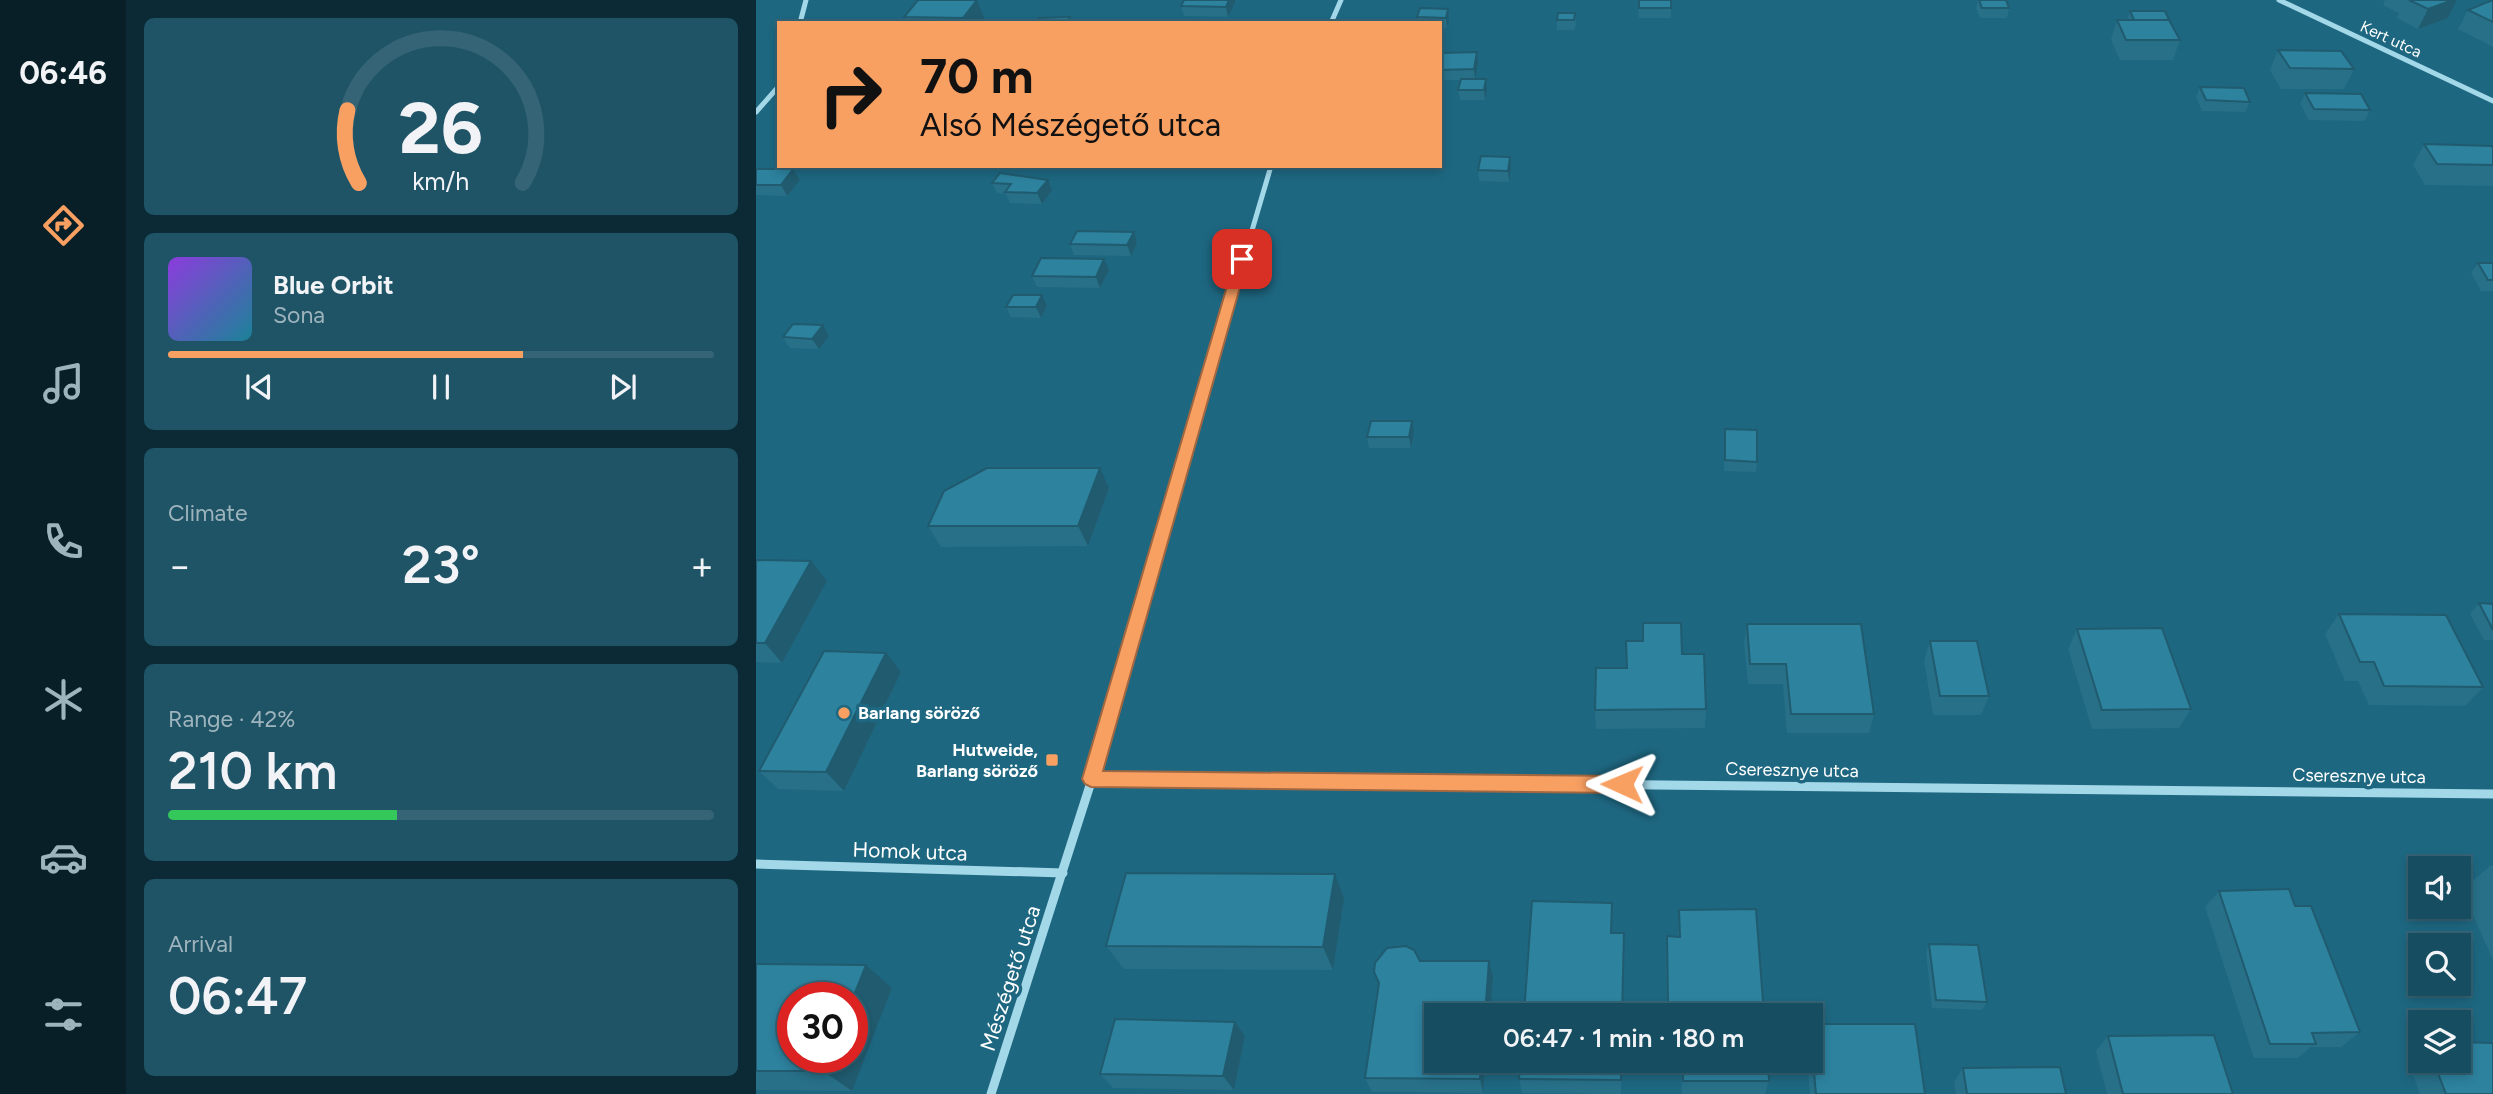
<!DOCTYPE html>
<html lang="en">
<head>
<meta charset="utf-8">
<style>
  body { margin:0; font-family:Figtree,sans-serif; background:#1f5467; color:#f1f3f6; height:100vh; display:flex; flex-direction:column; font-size:26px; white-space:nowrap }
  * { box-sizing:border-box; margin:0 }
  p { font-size:23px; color:#9eb4bd }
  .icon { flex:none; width:38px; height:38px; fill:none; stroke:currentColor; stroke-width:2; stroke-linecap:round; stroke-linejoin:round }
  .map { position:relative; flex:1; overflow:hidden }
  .side { display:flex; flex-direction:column; gap:18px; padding:18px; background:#0c2a35; width:630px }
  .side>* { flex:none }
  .guide { position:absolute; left:21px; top:21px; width:665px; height:147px; border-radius:0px; box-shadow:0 4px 10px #0003,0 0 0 2px #356476; background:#f89f62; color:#111; overflow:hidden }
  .fabs { position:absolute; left:1652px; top:856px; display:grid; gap:14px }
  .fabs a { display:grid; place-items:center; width:63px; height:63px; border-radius:0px; background:#164d61; box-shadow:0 4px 10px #0003,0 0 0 2px #356476; font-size:35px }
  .speed { position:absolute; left:21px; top:982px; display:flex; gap:14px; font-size:35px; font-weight:700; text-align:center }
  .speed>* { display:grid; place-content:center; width:91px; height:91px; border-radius:50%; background:#164d61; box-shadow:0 4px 10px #0003,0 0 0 2px #356476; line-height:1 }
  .speed .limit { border:10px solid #d22; background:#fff; color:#111 }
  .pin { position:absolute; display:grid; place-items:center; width:60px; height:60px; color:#fff; margin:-30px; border-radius:14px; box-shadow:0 4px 10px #0006 }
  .me { position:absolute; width:77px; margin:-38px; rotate:271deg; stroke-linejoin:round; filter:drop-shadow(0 0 5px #0008) }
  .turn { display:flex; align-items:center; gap:24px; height:147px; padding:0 28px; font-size:32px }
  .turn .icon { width:91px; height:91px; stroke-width:2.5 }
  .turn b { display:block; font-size:49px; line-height:60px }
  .big { font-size:52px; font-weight:600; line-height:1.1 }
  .side .widget { flex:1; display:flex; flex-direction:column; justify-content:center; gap:10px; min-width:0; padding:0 24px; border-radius:10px; background:#1f5467 }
  .side .dial { align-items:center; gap:0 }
  .dial svg { height:182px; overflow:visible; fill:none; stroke:#356476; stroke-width:7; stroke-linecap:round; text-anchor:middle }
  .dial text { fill:#f1f3f6; stroke:none }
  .song { display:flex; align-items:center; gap:21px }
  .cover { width:84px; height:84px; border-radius:10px; background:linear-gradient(135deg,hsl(270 70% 55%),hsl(190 70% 35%)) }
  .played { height:7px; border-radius:4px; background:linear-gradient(90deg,#f89f62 65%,#356476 65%) }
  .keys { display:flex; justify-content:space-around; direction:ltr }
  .heat { display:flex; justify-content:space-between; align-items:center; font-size:38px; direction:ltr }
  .charge { height:10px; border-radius:5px; background:linear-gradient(90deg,#34c759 42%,#356476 0) }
  .trip { position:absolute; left:668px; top:1003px; width:399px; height:70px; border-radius:0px; background:#164d61; box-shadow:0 4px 10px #0003,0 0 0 2px #356476; font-weight:600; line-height:70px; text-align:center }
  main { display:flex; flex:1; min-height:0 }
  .tabs { display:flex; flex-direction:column; width:126px; justify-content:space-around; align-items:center; background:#091f27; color:#9eb4bd }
  .tabs .icon { width:49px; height:49px }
  .tabs .selected { color:#f89f62 }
  .tabs b { font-size:32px; color:#f1f3f6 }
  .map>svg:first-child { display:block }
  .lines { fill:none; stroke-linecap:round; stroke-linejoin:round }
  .street-far2 { stroke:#a3d8e9; stroke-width:5 }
  .street-far1 { stroke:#a3d8e9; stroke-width:6 }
  .street { stroke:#a3d8e9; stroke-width:9 }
  .wall { fill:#277088 }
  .shaded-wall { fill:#205b6f }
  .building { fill:#2d829e; stroke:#205b6f; stroke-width:2 }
  .route { fill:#f89f62; stroke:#a16740; stroke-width:2 }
  .poi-dot { fill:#f89f62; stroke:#1e6781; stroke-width:2.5 }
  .labels { text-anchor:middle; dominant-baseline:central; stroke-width:7; stroke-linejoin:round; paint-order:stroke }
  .far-street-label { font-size:16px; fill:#fff; stroke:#1e6781 }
  .poi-label { font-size:18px; font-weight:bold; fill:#fff; stroke:#1e6781; text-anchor:start }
  .street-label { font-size:18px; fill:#fff; stroke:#1e6781 }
  .near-street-label { font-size:21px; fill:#fff; stroke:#1e6781 }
</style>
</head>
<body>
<main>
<nav class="tabs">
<b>06:46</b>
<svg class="icon selected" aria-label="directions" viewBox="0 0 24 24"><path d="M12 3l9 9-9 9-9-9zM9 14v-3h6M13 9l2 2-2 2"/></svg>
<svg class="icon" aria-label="music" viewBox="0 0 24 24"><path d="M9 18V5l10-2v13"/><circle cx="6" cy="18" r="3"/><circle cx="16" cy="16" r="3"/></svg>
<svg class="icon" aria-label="phone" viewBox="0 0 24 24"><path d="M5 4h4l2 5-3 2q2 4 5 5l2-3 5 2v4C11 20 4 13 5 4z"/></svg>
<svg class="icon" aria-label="climate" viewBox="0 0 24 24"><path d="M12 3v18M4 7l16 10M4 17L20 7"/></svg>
<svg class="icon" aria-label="car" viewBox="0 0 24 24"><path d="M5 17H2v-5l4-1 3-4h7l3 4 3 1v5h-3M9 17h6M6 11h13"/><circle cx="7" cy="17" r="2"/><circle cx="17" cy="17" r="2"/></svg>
<svg class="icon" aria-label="filters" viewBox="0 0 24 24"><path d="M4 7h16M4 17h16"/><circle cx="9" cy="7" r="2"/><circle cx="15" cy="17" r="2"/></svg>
</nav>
<section class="side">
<div class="widget dial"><svg viewBox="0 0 100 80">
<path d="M14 69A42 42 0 1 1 86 69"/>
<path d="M14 69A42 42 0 0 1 9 37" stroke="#f89f62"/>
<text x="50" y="56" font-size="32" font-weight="700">26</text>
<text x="50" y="72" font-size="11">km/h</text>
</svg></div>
<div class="widget">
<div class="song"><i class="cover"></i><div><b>Blue Orbit</b><p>Sona</p></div></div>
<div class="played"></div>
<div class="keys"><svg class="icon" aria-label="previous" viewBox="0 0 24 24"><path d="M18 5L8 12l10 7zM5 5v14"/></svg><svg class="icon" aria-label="pause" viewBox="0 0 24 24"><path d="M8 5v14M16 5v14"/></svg><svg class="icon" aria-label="next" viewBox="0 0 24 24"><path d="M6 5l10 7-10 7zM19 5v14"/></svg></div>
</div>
<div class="widget"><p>Climate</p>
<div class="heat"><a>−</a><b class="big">23°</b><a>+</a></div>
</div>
<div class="widget"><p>Range · 42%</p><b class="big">210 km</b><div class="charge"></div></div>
<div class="widget"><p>Arrival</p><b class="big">06:47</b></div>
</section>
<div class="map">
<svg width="1737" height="1094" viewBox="0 0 1737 1094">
  <rect width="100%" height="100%" fill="#1e6781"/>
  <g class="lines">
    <g class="street-far2">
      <path d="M1523,0L1737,101"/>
      <path d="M44,23L50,0"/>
      <path d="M575,23L585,0"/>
      <path d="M0,112L23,86"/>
      <path d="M482,278L515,166"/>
    </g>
    <path class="street-far1" d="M378,635L483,276"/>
    <g class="street">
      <path d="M336,779L1737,794"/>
      <path d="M0,864L307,873"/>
      <path d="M235,1094L336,779L379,633"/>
    </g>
  </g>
  <g class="wall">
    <path d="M221,0L229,20L227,23H151L148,17Z"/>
    <path d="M428,0H479V2L472,17L428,16L425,6Z"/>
    <path d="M882,0H915V18H883Z"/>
    <path d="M1222,0H1250L1253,8L1251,18H1224L1220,8Z"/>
    <path d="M1629,0H1701L1692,18L1662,29L1641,18L1643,13L1627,5Z"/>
    <path d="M1737,0V47L1702,29L1712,10Z"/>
    <path d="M692,9L693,19L691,28H684V23H662L661,17Z"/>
    <path d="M1374,11L1415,24L1424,40L1417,60H1364L1355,40L1361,20H1371Z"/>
    <path d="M819,13L820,24L818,30H801V20Z"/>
    <path d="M1522,50L1598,69L1588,89H1525L1514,70Z"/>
    <path d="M721,52L722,63L719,79H730L731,90L729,100H704L702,90L704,80H684V64Z"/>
    <path d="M1444,87L1494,102L1489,112L1446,111L1440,97Z"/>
    <path d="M1549,93L1614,110L1609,121L1553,120L1544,104Z"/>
    <path d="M1668,144L1737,148V186L1669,185L1657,165Z"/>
    <path d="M755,168L753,182L723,181L722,170Z"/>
    <path d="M0,169L44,180L31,196L0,195Z"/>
    <path d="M244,173L296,190L286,204L254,203L250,194L241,193L236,183Z"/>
    <path d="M378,232L381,243L375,256L318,255L314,244Z"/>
    <path d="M348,259L353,270L344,288L281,287L276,276Z"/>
    <path d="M1722,263H1737V291H1725L1715,273Z"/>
    <path d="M291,306L285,318L255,317L250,307Z"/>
    <path d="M67,325L73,336L63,349L34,348L27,337Z"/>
    <path d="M656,421L658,431L655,448H613L611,437Z"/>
    <path d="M969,429L1001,462L1000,472L968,471Z"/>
    <path d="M353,488L332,546L185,547L172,526Z"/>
    <path d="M0,560L71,581L26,663L0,662Z"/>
    <path d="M1723,603L1737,604V640H1728L1714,614Z"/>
    <path d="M1583,614L1727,687L1709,706L1613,705L1602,681H1589L1569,634Z"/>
    <path d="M991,624L1118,714L1113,733H1031L1027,684H992L988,643Z"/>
    <path d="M1321,629L1435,709L1423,728L1336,729L1312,649Z"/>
    <path d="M1174,641L1233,696L1225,715H1177L1168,661Z"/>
    <path d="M926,654L950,709L949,728L840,729L839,710L870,668Z"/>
    <path d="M145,672L88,791L22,789L3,771Z"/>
    <path d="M1734,866H1737V960L1706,890Z"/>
    <path d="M579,874L588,898L577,970L368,969L350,946Z"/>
    <path d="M1463,891L1539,906L1604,1032L1585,1047H1555L1542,1058H1498L1449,907Z"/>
    <path d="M923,910L1008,1015H911L910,952L911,936L922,937Z"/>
    <path d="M1173,944L1231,1002L1226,1010L1176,1008L1170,952Z"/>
    <path d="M0,964L110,965L136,988L96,1091L0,1090Z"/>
    <path d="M618,972L737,977L727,1093L616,1092L609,1078L622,984Z"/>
    <path d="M479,1022L489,1036L478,1090L357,1088L344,1074Z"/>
    <path d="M1055,1024L1169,1094H1054L1051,1060H1055Z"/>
    <path d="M1352,1036L1477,1094H1351L1340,1051Z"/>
    <path d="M1664,1046V1060H1703L1737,1094H1664L1650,1056Z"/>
    <path d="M866,1060L865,1094L766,1093L763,1079Z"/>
    <path d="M925,1060H1012L1013,1081L1009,1094H926Z"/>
    <path d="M1207,1068L1310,1094H1200L1198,1082Z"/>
  </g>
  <g class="shaded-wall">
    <path d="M221,0L229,20L227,23H209L207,18Z"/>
    <path d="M473,0H479V2L472,17L470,7Z"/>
    <path d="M1697,0H1701L1692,18L1662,29L1672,9Z"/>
    <path d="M692,9L693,19L691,28L690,18Z"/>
    <path d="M721,52L722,63L719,80L718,69Z"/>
    <path d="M730,79L731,90L729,100L728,90Z"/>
    <path d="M754,157L755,168L753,182L752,171Z"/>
    <path d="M37,169L44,180L31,196L25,185Z"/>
    <path d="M292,180L296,190L286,204L281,193Z"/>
    <path d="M378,232L381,243L375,256L371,245Z"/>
    <path d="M348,259L353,270L344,288L340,277Z"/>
    <path d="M286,295L291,306L285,318L280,307Z"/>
    <path d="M67,325L73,336L63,349L56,339Z"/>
    <path d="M656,421L658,431L655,448L653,437Z"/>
    <path d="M344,468L353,488L332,546L322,526Z"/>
    <path d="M55,561L71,581L26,663L9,643Z"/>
    <path d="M130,653L145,672L88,791L70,772Z"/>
    <path d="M579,874L588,898L577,970L567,947Z"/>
    <path d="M733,961L737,977L734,1015H729Z"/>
    <path d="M110,965L136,988L96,1091L67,1071L73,1057H96V1000Z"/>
    <path d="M479,1022L489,1036L478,1090L467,1076Z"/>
    <path d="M725,1060H730L727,1093L724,1079Z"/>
  </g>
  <g class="building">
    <path d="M162,0H221L207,18L148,17Z"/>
    <path d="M428,0H473L470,7L425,6Z"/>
    <rect x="883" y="0" width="32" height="8"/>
    <path d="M1223,0H1250L1253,8H1226Z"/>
    <path d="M1653,0H1697L1672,9Z"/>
    <path d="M1737,0V22L1712,10Z"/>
    <path d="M664,8L692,9L690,18L661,17Z"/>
    <path d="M1374,11H1409L1415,24L1413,20H1378Z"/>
    <path d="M802,13H819L818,20H801Z"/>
    <path d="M314,17L312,23H280L283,18Z"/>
    <path d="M1361,20H1413L1424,40H1370Z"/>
    <path d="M1522,50L1585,51L1598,69L1534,68Z"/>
    <path d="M721,52L718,69L684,70L686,53Z"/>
    <path d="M705,79H730L728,90H702Z"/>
    <path d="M1444,87L1488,88L1494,102L1450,100Z"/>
    <path d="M1549,93L1605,94L1614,110L1558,109Z"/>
    <path d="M1668,144L1736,146L1737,148V165L1681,164Z"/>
    <path d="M725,156L754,157L752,171L722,170Z"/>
    <path d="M0,169H37L25,185H0Z"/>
    <path d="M244,173L292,180L281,193L249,192L255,184L236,183Z"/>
    <path d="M321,231L378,232L371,245L314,244Z"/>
    <path d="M285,258L348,259L340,277L276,276Z"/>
    <path d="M1722,263H1737V280H1732Z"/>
    <path d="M257,295H286L280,307H250Z"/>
    <path d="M37,324L67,325L56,339L27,337Z"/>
    <path d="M615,421H656L653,437H611Z"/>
    <path d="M969,429L1001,430V462L969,460Z"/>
    <path d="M231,468H344L322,526H172L188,491Z"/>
    <path d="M0,560L55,561L9,643H0Z"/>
    <path d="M1723,603L1737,604V630Z"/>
    <path d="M1583,614L1690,615L1727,687L1628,686L1618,662H1604Z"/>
    <path d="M887,623H925L926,654H948L950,709L839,710L840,668H871L870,641H887Z"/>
    <path d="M991,624H1105L1118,714H1035L1030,664H994Z"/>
    <path d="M1406,628L1435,709L1346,710L1321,629Z"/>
    <path d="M1174,641H1221L1233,696H1184Z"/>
    <path d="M68,651L130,653L70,772L3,771Z"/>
    <path d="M370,873L579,874L567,947L350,946Z"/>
    <path d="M1533,889L1539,906H1555L1604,1032L1556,1033L1560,1044H1514L1463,891Z"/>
    <path d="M776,901L856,903L855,933H868L866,1015H768Z"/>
    <path d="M1000,909L1008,1015H925V1004H912L911,936L924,937L923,910Z"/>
    <path d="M1173,944L1222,945L1231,1002L1180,1000Z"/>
    <path d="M650,946L658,950L664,961H733L729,1015H681V1060H725L724,1079L609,1078L623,983L618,972L619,963L631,948Z"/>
    <path d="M0,964L110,965L96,1000V998H37V1057H73L67,1071H0Z"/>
    <path d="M359,1019L479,1022L467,1076L344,1074Z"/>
    <path d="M1055,1024H1159L1169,1094H1060L1055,1040Z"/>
    <path d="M1458,1035L1477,1094H1367L1352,1036Z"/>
    <path d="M1703,1042L1737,1043V1094H1690L1677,1060H1703Z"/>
    <path d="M764,1060H865V1080L763,1079Z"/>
    <path d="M927,1060H1012L1013,1081H927Z"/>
    <path d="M1304,1067L1310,1094H1211L1207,1068Z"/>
  </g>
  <path class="route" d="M486,255L492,259L347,771L866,776L873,779L875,784L873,790L866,793L335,787L329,784L326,779L479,259Z"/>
  <g class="poi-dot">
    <circle cx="88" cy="713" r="7"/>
    <rect x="289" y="753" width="14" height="14" rx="3.5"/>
  </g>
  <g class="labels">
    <g class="far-street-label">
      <text transform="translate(1635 39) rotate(25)">Kert utca</text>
    </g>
    <g class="poi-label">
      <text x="102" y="713">Barlang söröző</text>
      <text x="282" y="750" text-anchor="end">Hutweide,<tspan x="282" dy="21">Barlang söröző</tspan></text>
    </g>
    <g class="street-label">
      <text transform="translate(1036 770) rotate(1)">Cseresznye utca</text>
      <text transform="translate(1603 776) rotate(1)">Cseresznye utca</text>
    </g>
    <g class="near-street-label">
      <text transform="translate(154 851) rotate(2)">Homok utca</text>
      <text transform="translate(254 978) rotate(-72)">Mészégető utca</text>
    </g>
  </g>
</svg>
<div class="fabs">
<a><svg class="icon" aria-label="sound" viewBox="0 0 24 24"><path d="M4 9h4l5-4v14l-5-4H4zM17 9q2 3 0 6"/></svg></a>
<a><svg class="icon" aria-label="search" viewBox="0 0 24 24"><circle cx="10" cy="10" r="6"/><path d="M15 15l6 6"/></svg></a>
<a><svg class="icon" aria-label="layers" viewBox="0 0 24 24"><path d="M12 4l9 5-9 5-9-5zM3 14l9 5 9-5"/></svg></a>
</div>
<div class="speed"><div class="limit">30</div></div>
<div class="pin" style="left:486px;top:259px;background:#d93025"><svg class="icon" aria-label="arrive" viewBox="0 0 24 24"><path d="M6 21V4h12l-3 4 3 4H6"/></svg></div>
<svg class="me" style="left:866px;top:784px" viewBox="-20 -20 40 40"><path d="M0-17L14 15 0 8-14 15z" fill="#f89f62" stroke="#fff" stroke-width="4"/></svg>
<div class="trip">06:47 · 1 min · 180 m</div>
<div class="guide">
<div class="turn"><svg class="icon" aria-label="right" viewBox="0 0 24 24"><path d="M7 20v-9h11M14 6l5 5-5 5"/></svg><div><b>70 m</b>Alsó Mészégető utca</div></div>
</div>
</div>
</main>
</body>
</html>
